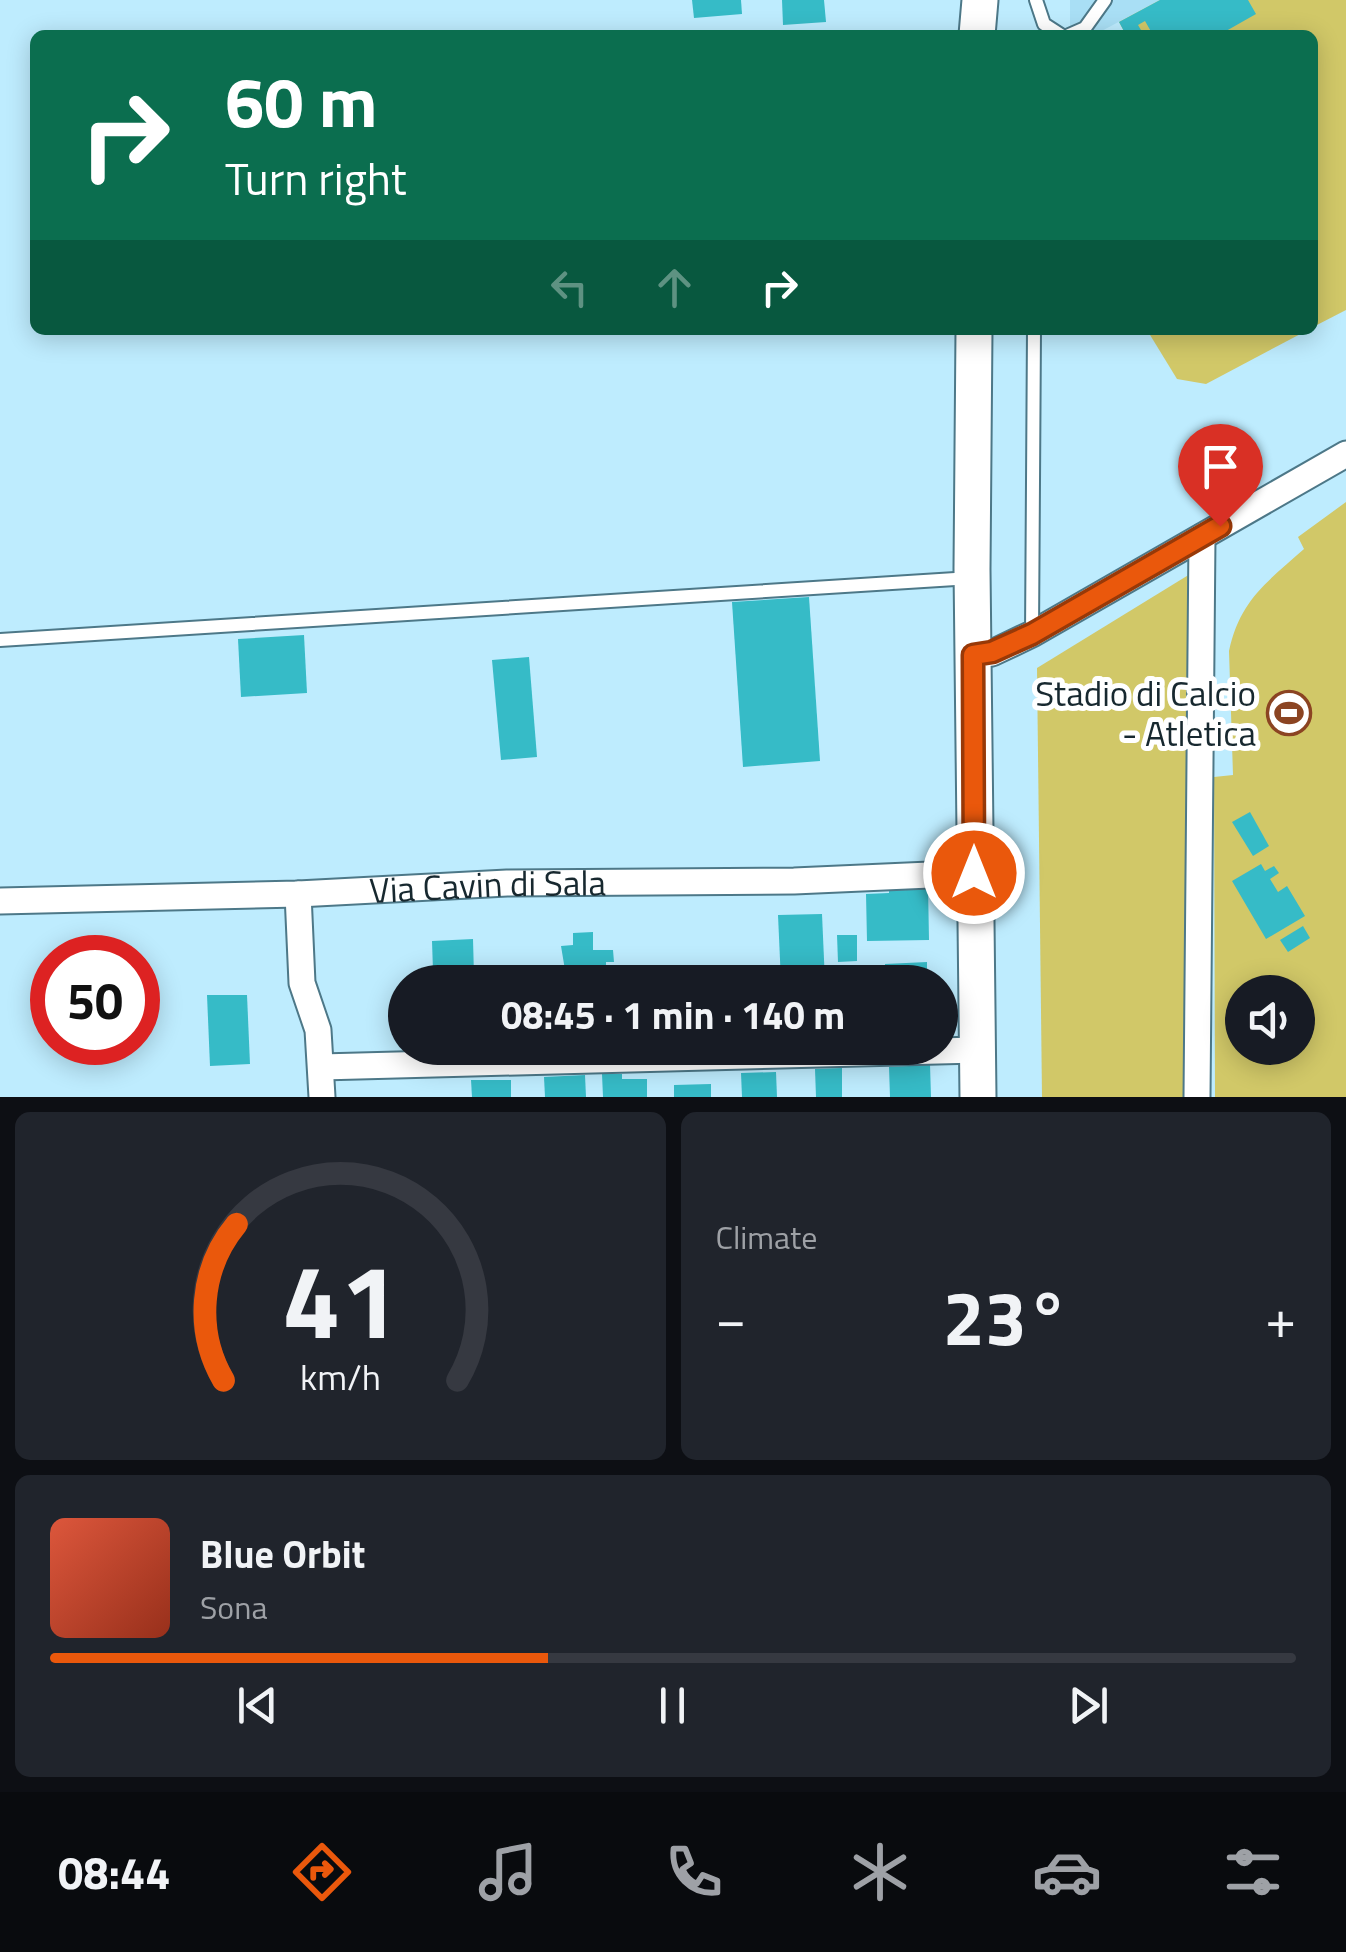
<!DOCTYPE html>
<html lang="en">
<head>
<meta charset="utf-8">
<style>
  body { margin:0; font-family:"Titillium Web",sans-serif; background:#20242c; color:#f1f3f6; height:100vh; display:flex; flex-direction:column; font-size:38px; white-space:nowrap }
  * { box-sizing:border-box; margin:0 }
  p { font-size:32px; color:#9ea1a6 }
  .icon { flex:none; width:55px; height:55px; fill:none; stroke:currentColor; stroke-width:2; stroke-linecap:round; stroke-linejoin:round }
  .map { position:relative; height:1097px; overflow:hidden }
  .details { display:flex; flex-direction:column; gap:15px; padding:15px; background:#0d0f14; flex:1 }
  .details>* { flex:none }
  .hud { position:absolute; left:30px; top:30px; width:1288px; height:305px; border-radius:15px; box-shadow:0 5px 25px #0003; background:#0b6e4f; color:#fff; overflow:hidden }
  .tools { position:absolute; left:1225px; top:975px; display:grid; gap:20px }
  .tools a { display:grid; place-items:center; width:90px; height:90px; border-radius:50%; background:#171b24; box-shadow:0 5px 25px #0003; font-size:50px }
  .speed { position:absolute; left:30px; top:935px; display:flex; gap:20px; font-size:50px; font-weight:700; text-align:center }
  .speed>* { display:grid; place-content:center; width:130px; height:130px; border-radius:50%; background:#171b24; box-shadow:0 5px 25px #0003; line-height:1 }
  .speed .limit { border:15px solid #d22; background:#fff; color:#111 }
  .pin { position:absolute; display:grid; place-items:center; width:85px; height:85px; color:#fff; margin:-102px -42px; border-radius:50% 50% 50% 0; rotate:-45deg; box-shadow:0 0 10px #0007 }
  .pin .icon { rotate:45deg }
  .me { position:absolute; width:110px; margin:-55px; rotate:0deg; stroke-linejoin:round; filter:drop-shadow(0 0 8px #0008) }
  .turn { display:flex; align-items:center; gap:35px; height:210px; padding:0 30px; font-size:45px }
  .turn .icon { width:130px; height:130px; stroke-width:2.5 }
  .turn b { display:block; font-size:70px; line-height:85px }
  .lanes { display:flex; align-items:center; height:95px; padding:0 30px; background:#0003; justify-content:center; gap:50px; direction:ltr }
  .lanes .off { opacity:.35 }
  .big { font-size:75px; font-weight:700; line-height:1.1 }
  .details .widget { flex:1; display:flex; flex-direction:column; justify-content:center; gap:15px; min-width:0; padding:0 35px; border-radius:15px; background:#20242c }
  .details .dial { align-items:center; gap:0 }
  .dial svg { height:260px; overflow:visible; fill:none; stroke:#363941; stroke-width:7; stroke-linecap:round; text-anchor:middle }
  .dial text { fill:#f1f3f6; stroke:none }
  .song { display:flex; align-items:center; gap:30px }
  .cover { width:120px; height:120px; border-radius:15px; background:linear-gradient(135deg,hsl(10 70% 55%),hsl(10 70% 35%)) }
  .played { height:10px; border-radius:5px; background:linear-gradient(90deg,#ea580c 40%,#363941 40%) }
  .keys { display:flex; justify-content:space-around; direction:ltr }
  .heat { display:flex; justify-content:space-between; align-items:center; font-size:55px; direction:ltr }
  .details .tiles { flex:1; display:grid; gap:15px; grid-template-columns:1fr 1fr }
  .widget:last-child { grid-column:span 2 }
  .trip { position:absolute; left:388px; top:965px; width:570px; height:100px; border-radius:50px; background:#171b24; box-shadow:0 5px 25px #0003; font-weight:700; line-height:100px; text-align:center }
  .tab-bar { display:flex; height:160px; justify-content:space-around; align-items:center; background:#090b0e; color:#9ea1a6 }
  .tab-bar .icon { width:70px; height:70px }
  .tab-bar .active { color:#ea580c }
  .tab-bar b { font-size:45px; color:#f1f3f6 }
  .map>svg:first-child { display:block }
  .built { fill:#a9dff5 }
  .green { fill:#d1c868; fill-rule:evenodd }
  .building { fill:#36bbc7 }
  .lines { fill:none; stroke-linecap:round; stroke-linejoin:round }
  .service-casing { stroke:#4d7888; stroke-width:16 }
  .minor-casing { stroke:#4d7888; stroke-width:29 }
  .secondary-casing { stroke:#4d7888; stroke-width:39 }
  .service { stroke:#fff; stroke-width:12 }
  .minor { stroke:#fff; stroke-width:25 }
  .secondary { stroke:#fff; stroke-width:35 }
  .route-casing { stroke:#983908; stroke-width:25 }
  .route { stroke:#ea580c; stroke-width:18 }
  .labels { text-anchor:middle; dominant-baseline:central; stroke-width:10; stroke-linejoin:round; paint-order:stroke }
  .poi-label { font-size:35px; fill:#17282f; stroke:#fff; text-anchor:end }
  .street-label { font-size:35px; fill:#17282f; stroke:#fff }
</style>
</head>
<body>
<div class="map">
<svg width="1346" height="1097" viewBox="0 0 1346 1097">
  <rect width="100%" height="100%" fill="#beecfe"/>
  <path class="built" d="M1070,0H1160L1094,35H1070Z"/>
  <g class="green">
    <path d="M1160,0H1346V310L1313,327L1312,35H1126L1119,22Z"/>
    <path d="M1147,330H1308L1206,384L1177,379Z"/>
    <path d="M1346,502V1097H1215L1214,777L1233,775L1229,651C1240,600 1267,582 1304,549L1298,537ZM1242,992H1298V1048H1242Z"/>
    <path d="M1195,571L1196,1097H1042L1037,668Z"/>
  </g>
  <g class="building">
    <path d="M692,0H741L742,14L694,18Z"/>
    <path d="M782,0H824L826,22L783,25Z"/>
    <path d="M1160,0H1248L1256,14L1219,35H1153L1145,21L1138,25L1141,30L1126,35L1119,22Z"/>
    <path d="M809,597L820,761L743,767L732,602Z"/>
    <path d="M304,635L307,693L241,697L238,639Z"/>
    <path d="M529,657L537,757L501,760L492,660Z"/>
    <path d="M1250,812L1269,846L1253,856L1232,822Z"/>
    <path d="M1261,864L1265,871L1274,866L1279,873L1270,879L1278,892L1287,886L1305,916L1266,939L1232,881Z"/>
    <path d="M928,886L929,940L867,941L866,894L889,893V887Z"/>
    <path d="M822,914L825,982H781L778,915Z"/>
    <path d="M1303,926L1310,938L1288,952L1280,940Z"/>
    <path d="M593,932V950H613L614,962H606V968L574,970L575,982H567L561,946L573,945V933Z"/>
    <path d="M837,935H857V961L838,962Z"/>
    <path d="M473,939L474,976L510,975V982H428V971H433L432,941Z"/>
    <path d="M927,962V982L885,981V964Z"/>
    <path d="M207,995H247L250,1064L210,1066Z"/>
    <path d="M930,1065L931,1097H890L889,1067Z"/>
    <path d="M842,1068V1097H816L815,1069Z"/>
    <path d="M776,1072L777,1097H742L741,1073Z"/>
    <path d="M602,1074H622V1079H647V1097H603Z"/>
    <path d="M585,1075L586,1097H545L544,1077Z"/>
    <path d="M471,1080H511V1097H472Z"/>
    <path d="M711,1084V1097H674V1085Z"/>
  </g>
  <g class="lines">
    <defs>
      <g id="service">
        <path d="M1036,0L1044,24L1061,35"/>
        <path d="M1069,35L1085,28L1105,0"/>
        <path d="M1032,634L1034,330"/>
        <path d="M0,640L971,578"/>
      </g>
      <g id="minor">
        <path d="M973,655L992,653L1032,634L1346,454"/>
        <path d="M298,894L302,983L318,1030L322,1097"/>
        <path id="s1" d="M0,901L298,894L507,883L794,881L975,873"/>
        <path d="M321,1067L977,1050"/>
        <path d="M1197,1097L1202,537"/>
      </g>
      <g id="secondary">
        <path d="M977,35L980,0"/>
        <path d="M974,330L972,569L978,1097"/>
      </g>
    </defs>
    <use href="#service" class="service-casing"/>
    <use href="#minor" class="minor-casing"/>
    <use href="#secondary" class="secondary-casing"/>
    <use href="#service" class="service"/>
    <use href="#minor" class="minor"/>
    <use href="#secondary" class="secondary"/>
  </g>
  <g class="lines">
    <defs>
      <path id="route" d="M974,873L973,655L992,652L1032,634L1220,526"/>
    </defs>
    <use href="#route" class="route-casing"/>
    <use href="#route" class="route"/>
  </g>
  <defs>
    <symbol id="stadium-ring" viewBox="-11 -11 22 22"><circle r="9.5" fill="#fff" stroke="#8b4422" stroke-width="1.5"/><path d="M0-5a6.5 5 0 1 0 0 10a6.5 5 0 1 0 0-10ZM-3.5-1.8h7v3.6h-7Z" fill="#8b4422"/></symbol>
  </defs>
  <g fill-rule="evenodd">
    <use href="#stadium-ring" x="1264" y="688" width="50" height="50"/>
  </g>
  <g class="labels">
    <g class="poi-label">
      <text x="1256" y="693">Stadio di Calcio<tspan x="1256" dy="40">- Atletica</tspan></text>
    </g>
    <g class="street-label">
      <text stroke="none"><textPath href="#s1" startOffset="488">Via Cavin di Sala</textPath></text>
    </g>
  </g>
</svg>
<div class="tools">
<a><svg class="icon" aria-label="sound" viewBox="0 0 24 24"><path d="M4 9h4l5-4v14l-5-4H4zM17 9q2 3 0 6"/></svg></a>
</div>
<div class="speed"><div class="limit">50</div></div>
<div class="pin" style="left:1220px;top:526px;background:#d93025"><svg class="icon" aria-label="arrive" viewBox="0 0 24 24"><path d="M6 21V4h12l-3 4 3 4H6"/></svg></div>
<svg class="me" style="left:974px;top:873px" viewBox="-20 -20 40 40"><circle r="17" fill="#ea580c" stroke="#fff" stroke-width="3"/><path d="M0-11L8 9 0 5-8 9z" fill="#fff"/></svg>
<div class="trip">08:45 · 1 min · 140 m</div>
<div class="hud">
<div class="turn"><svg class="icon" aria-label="right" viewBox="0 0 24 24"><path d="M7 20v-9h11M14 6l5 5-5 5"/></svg><div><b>60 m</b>Turn right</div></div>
<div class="lanes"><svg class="icon off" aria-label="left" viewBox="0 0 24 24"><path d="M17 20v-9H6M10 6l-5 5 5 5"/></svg><svg class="icon off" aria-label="ahead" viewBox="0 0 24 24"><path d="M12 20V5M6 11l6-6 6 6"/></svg><svg class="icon" aria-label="right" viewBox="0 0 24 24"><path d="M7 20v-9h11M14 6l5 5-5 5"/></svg></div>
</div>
</div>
<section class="details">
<div class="tiles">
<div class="widget dial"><svg viewBox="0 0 100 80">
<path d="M14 69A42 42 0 1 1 86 69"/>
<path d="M14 69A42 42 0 0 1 18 21" stroke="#ea580c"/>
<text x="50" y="56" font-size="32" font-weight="700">41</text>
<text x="50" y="72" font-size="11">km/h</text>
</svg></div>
<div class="widget"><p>Climate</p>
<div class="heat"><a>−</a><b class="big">23°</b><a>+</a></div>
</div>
<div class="widget">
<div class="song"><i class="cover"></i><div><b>Blue Orbit</b><p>Sona</p></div></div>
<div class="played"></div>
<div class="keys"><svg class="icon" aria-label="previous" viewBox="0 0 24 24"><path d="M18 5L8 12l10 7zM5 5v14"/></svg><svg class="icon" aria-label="pause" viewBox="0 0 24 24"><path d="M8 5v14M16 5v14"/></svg><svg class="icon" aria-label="next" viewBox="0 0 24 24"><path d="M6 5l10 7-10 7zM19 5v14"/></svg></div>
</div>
</div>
</section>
<nav class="tab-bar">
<b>08:44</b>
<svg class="icon active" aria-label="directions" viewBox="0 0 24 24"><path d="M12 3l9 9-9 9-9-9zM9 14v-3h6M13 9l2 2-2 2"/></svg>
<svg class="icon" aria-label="music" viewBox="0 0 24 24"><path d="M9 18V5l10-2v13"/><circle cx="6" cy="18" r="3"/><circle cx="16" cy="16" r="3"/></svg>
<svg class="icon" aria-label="phone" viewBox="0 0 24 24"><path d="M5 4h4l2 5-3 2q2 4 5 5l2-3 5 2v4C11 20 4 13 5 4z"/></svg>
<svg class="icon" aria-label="climate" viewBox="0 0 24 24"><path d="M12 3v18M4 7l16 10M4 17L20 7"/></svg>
<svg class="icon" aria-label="car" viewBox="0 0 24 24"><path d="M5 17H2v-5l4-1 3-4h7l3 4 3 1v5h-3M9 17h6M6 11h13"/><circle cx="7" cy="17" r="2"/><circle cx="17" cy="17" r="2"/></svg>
<svg class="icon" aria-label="filters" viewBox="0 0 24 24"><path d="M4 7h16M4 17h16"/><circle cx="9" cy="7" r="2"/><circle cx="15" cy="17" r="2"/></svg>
</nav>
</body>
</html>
